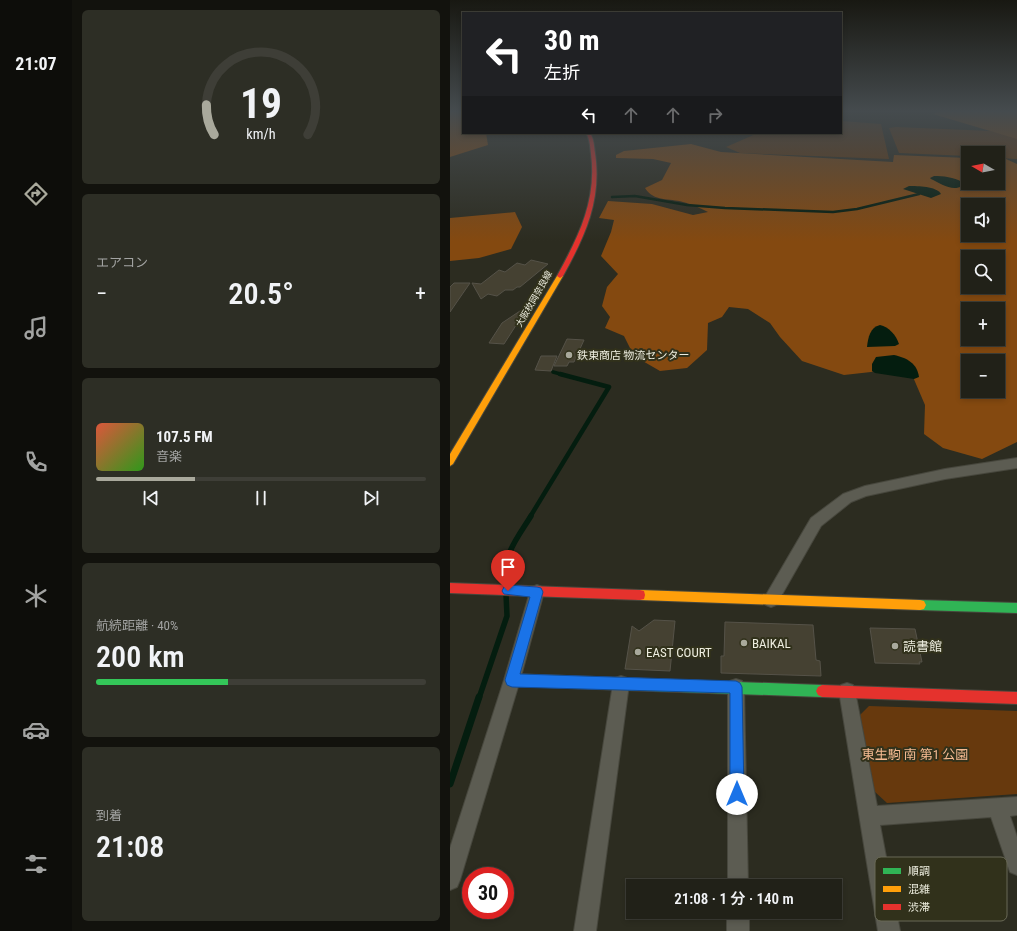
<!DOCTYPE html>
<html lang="ja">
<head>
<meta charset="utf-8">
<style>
  body { margin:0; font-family:"Roboto Condensed","Noto Sans JP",sans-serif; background:#2d2e25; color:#f1f3f6; height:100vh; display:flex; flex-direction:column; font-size:15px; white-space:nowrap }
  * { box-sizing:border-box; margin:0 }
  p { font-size:13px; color:#a2a3a2 }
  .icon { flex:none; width:22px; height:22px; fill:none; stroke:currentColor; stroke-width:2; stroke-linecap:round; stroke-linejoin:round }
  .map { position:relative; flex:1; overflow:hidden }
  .sheet { display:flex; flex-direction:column; gap:10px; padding:10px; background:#12120d; width:378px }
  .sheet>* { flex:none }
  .guide { position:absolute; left:12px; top:12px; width:380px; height:122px; border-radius:0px; box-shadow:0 2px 6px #0003,0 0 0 1px #3e3e37; background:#202124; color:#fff; overflow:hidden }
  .needle { width:26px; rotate:279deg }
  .buttons { position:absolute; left:511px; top:146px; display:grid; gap:8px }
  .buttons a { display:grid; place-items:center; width:44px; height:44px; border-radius:0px; background:#212118; box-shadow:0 2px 6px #0003,0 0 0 1px #3e3e37; font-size:20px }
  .speed { position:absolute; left:12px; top:867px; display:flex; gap:8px; font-size:20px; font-weight:700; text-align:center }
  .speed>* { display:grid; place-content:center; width:52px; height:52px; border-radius:50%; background:#212118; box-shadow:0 2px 6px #0003,0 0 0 1px #3e3e37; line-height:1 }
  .speed .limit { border:6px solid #d22; background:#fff; color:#111 }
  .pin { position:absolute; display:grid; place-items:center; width:34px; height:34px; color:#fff; margin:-41px -17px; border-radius:50% 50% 50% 0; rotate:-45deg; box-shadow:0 0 4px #0007 }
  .pin .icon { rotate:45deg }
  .me { position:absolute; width:44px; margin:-22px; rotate:0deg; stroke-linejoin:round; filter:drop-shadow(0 0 3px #0008) }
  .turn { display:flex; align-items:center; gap:14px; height:84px; padding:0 16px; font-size:18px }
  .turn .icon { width:52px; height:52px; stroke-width:2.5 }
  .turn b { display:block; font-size:28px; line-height:34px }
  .lanes { display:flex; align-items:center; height:38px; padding:0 16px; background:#0003; justify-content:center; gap:20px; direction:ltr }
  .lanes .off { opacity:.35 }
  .big { font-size:30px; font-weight:600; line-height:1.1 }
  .sheet .widget { flex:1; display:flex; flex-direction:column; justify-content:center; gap:6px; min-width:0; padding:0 14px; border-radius:6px; background:#2d2e25 }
  .sheet .dial { align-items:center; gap:0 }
  .dial svg { height:104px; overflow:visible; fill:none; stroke:#3e3e37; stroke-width:7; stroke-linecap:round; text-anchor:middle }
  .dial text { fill:#f1f3f6; stroke:none }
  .song { display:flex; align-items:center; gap:12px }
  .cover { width:48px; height:48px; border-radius:6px; background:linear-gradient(135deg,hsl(10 70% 55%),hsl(110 70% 35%)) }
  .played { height:4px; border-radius:2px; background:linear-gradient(90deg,#a9a99c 30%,#3e3e37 30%) }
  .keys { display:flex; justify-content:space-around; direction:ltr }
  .heat { display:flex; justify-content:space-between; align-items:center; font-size:22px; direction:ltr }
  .charge { height:6px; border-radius:3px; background:linear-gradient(90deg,#34c759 40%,#3e3e37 0) }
  .trip { position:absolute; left:176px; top:879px; width:216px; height:40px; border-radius:0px; background:#212118; box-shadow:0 2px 6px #0003,0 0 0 1px #3e3e37; font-weight:600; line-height:40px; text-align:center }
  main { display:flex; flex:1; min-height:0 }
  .dock { display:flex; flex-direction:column; width:72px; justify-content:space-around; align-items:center; background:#0d0d0a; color:#a2a3a2 }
  .dock .icon { width:28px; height:28px }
  .dock .selected { color:#a9a99c }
  .dock b { font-size:18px; color:#f1f3f6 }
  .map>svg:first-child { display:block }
  .green { fill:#67390d }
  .forest { fill:#844910; fill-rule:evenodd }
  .water { fill:#041d0f }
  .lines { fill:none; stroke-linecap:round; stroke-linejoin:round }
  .stream-far4 { stroke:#041d0f; stroke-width:2.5 }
  .stream-far3 { stroke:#041d0f; stroke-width:3.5 }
  .stream-far2 { stroke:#041d0f; stroke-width:4.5 }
  .stream-far1 { stroke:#041d0f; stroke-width:5.5 }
  .stream { stroke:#041d0f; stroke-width:7 }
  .building { fill:#454132; stroke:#555248 }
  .street-casing { stroke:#47473d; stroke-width:2 }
  .fast-casing { stroke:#47473d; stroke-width:2 }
  .slow-casing { stroke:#47473d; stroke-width:2 }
  .jam-casing { stroke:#47473d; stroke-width:2 }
  .street { fill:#5c5c52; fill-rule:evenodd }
  .fast { fill:#30b455; fill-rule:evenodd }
  .slow { fill:#ff9f0a; fill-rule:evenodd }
  .jam { fill:#e5322d; fill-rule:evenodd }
  .route { fill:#1a73e8; stroke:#114b97 }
  .poi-dot { fill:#a9a99c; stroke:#31311b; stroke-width:1.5 }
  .labels { text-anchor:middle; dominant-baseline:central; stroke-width:4; stroke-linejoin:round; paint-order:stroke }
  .far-street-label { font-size:9px; fill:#ededdf; stroke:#31311b }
  .poi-label { font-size:11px; fill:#ededdf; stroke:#31311b; text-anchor:start }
  .near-poi-label { font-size:13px; fill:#ededdf; stroke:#31311b; text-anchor:start }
  .near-park-label { font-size:13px; fill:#f6bb92; stroke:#31311b }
  .key { fill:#31311b; stroke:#696956; stroke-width:1 }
  .key-label { font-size:11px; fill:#ededdf }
</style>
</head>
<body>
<main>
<nav class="dock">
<b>21:07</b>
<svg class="icon selected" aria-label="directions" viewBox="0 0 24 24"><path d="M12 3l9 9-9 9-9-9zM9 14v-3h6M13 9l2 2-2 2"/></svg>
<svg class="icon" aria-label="music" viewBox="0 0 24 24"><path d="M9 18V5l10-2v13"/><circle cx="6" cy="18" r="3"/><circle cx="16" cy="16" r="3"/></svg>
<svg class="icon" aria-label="phone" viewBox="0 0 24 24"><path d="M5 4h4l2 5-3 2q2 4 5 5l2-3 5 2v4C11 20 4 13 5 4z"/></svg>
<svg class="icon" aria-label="climate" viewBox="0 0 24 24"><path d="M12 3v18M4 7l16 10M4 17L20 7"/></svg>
<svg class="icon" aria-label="car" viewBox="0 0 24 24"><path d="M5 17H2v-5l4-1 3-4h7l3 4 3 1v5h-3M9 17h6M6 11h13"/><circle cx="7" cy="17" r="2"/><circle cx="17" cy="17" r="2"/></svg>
<svg class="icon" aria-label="filters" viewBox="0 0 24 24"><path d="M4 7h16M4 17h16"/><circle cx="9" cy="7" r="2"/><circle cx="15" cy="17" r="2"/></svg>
</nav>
<section class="sheet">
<div class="widget dial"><svg viewBox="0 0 100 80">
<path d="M14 69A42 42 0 1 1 86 69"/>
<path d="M14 69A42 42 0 0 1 8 46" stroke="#a9a99c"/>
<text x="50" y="56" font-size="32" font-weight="700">19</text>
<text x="50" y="72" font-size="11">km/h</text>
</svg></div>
<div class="widget"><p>エアコン</p>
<div class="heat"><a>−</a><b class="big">20.5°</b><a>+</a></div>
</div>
<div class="widget">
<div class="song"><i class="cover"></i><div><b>107.5 FM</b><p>音楽</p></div></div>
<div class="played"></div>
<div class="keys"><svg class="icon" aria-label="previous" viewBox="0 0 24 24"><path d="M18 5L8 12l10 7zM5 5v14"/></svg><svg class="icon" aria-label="pause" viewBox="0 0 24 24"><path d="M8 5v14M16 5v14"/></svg><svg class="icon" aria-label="next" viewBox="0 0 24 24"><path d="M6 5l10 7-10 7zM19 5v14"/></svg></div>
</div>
<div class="widget"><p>航続距離 · 40%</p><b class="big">200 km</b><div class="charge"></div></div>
<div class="widget"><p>到着</p><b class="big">21:08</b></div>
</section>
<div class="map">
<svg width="567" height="931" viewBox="0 0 567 931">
  <rect width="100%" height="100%" fill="#2c2c20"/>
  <g class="green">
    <path d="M391,121L431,124L439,159L290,153L276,147L308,133H391Z"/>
    <path d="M446,127L541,131L567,138V159L548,158V153H518V156L449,153L439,128Z"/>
    <path d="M419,706L567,711V794L437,803L424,791L410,715Z"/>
  </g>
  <g class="forest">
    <path d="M0,111H13V133H36L38,145L0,157Z"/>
    <path d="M493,111H567V139L483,114Z"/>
    <path d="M241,144L271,152L443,162L444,155L518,158V183H548V159H556L567,164V442L532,459L493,448L474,434L475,405L457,363L421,372L394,375L352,361L330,337L320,323L298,309L279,307L272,317L258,323L257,350L237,368L210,371L184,356L174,336L155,328L160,317L152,306L157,287L168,274L151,256L161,232L164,220L149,218L158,201L202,204L243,215L258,212C250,208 241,204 233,202C219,198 204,202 195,188L212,180L221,163L203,159L166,158V155L174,151ZM518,205H548V235H518ZM518,257H548V287H518ZM518,309H548V339H518ZM518,361H548V391H518Z"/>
    <path d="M65,212L72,227L61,249L29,258L0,261V218Z"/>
  </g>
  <g class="water">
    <path d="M484,176C493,176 504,177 512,182V186C502,192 490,183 481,179L480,178Z"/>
    <path d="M459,186C468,186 486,186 491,194L481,198L453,189Z"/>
    <path d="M430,325C439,327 446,335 449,344L445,346L417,347C418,338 420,327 430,325Z"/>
    <path d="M444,355C457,358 467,363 469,377L464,379L425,373L422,371V364L426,357Z"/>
  </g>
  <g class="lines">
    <path class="stream-far4" d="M162,197L185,196L237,205L275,208L383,212L407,209L469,194"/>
    <path class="stream-far3" d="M103,372L114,375"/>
    <path class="stream-far2" d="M80,517L159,387L110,374"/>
    <g class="stream-far1">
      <path d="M56,586C54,552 64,543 81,516"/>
      <path d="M29,698L57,616L56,594"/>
    </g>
    <path class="stream" d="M0,784L29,697"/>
  </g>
  <g class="building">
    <path d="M81,260L98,264L70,287H67L63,290H55L47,296L38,294L31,299L22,283L31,284L49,270L55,272L67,263L75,265Z"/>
    <path d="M4,283H20L0,312V287Z"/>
    <path d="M79,305L54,344L39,343L52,323Z"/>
    <path d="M117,339L134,340L124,362H119L117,366H104Z"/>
    <path d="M91,356H107L101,371L85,370Z"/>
    <path d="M204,620L225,621L220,671L175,669L182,626L189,631Z"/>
    <path d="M275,622L363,625L366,660L370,661L371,676L271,673V656H274Z"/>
    <path d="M420,628L465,629L472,662H469L470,664L425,663Z"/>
  </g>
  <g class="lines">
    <defs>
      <g id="street">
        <path d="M567,458V468L495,479L416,496L401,502L371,526L326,605L321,607L316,605L314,600L316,595L361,518L393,494L415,486L495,469Z"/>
        <path d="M87,585L92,587L94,592L70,680L10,880L7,887L0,890V848L54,680L80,592L82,587Z"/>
        <path d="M171,676L177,678L179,684L146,931H124L163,684L165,678Z"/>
        <path d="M286,679L292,681L294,687L298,886H278V687L280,681Z"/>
        <path d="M397,683L403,685L405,691L427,806L567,797V815L560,816L567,837V875L560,872L541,817L430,825L450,931H428L389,691L391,685Z"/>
        <rect x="277" y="912" width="22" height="19"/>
      </g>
      <g id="fast">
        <path d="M470,600L567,603V613L470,610L466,609L464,605L466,601Z"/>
        <path d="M62,674L372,685L376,687L378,691L376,695L372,697L62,686L58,684L56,680L58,676Z"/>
      </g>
      <g id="slow">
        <path d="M110,274L113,276L3,464L0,466V454L107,276Z"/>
        <path d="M190,590L470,600L474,601L476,605L474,609L470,610L190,600L186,599L185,595L186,591Z"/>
      </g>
      <g id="jam">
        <path d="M136,133H140C144,139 144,146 145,153C152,200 135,236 113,276L110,278L107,276C129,236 147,200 141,154C140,146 140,139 136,133Z"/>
        <path d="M0,583L190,590L194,591L195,595L194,599L190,600L0,593Z"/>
        <path d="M372,685L567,692V704L372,697L368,695L366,691L368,687Z"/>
      </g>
    </defs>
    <use href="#street" class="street-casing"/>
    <use href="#fast" class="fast-casing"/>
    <use href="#slow" class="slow-casing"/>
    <use href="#jam" class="jam-casing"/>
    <use href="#street" class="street"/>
    <use href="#fast" class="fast"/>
    <use href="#slow" class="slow"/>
    <use href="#jam" class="jam"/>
  </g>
  <linearGradient id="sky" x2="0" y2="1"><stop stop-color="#181812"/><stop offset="0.46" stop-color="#454b4e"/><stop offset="1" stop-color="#454b4e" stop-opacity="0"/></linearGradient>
  <rect width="567" height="241" fill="url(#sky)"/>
  <path class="route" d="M58,585L87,587L91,588L93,592L70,674L286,681L290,683L292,687L294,794L292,799L287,801L282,799L280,794V693L62,687L57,685L55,680L80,597L54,594L52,591L54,587Z"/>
  <g class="poi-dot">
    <circle cx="119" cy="355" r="4"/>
    <circle cx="294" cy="643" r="4"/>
    <circle cx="445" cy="646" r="4"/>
    <circle cx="188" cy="652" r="4"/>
  </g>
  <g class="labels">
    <g class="far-street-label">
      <text transform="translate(84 299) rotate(-60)">大阪枚岡奈良線</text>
    </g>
    <g class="poi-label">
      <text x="127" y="355">鉄東商店 物流センター</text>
    </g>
    <g class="near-poi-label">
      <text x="302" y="643">BAIKAL</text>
      <text x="453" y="646">読書館</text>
      <text x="196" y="652">EAST COURT</text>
    </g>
    <g class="near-park-label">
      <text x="465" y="754">東生駒 南 第1 公園</text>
    </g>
  </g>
  <rect x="425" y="857" width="132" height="64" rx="6" class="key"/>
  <rect x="433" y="868" width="18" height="6" fill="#30b455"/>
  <rect x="433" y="886" width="18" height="6" fill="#ff9f0a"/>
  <rect x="433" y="904" width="18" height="6" fill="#e5322d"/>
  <g class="key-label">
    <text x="458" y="875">順調</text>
    <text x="458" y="893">混雑</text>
    <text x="458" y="911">渋滞</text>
  </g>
</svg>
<div class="buttons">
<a><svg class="needle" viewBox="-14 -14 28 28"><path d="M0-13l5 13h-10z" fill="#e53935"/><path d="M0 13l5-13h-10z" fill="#a2a3a2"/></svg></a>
<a><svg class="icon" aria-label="sound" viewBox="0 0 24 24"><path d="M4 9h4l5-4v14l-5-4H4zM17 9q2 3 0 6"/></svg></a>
<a><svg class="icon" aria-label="search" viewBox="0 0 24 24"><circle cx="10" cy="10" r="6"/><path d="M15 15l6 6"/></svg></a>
<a>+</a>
<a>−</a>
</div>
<div class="speed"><div class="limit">30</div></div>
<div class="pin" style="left:58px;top:591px;background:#d93025"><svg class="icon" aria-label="arrive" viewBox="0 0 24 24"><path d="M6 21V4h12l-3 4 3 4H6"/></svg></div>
<svg class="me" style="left:287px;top:794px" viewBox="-20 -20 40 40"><circle r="19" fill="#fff"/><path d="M0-13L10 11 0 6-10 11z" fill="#1a73e8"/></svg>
<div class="trip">21:08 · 1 分 · 140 m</div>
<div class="guide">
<div class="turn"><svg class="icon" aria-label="left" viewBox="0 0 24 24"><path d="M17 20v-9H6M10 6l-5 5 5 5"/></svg><div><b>30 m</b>左折</div></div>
<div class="lanes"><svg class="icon" aria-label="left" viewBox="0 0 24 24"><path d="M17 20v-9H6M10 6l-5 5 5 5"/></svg><svg class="icon off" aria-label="ahead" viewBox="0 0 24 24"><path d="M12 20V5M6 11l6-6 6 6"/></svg><svg class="icon off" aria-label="ahead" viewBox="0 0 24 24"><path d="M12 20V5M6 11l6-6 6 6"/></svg><svg class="icon off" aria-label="right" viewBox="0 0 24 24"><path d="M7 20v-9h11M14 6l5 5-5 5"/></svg></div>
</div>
</div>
</main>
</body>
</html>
